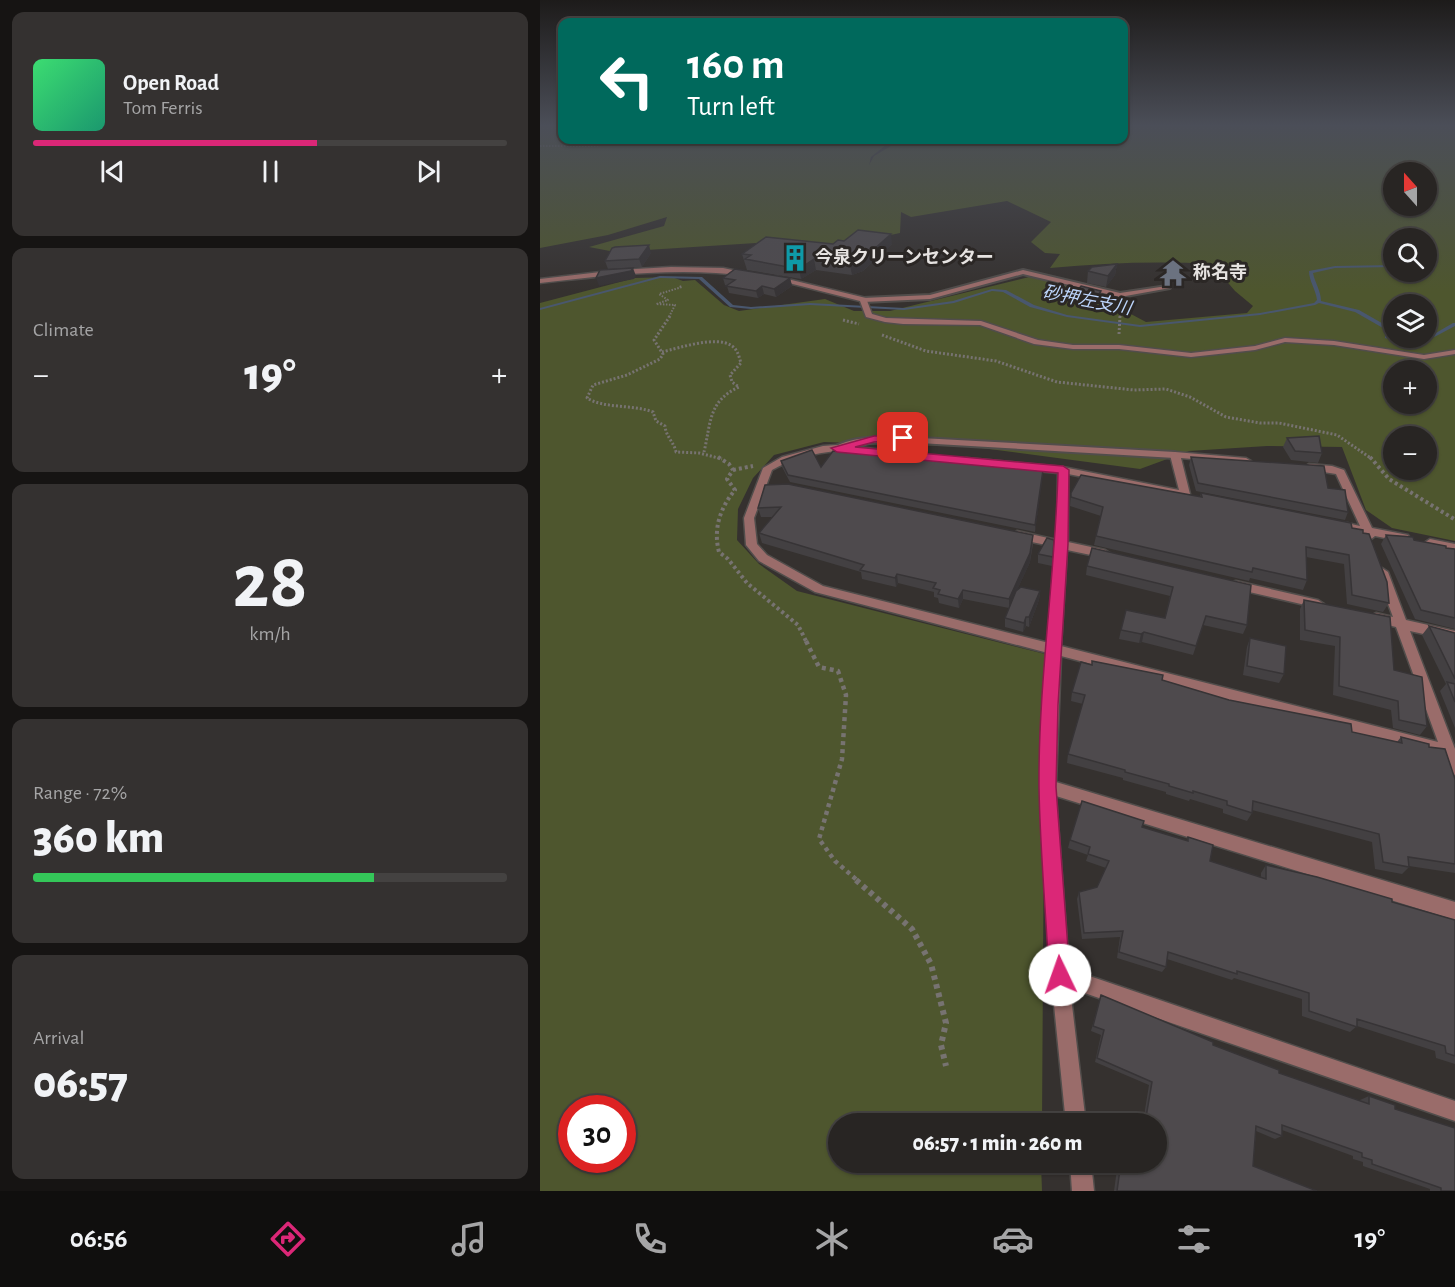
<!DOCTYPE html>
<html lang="en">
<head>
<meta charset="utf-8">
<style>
  body { margin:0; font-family:"Alegreya Sans","Noto Sans JP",sans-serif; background:#343130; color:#f1f3f6; height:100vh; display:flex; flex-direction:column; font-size:22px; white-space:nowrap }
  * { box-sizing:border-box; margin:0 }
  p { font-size:20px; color:#a5a5a6 }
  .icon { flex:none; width:33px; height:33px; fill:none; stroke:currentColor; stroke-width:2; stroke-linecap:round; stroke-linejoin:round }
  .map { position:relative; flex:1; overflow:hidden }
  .sheet { display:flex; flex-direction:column; gap:12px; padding:12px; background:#161413; width:540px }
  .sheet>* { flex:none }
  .guide { position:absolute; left:18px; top:18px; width:570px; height:126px; border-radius:12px; box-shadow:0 2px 4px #0004,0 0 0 2px #444241; background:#00695c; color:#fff; overflow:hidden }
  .needle { width:39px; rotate:339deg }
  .tools { position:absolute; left:843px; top:162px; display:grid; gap:12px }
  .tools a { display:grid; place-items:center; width:54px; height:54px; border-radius:50%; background:#282523; box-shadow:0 2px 4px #0004,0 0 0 2px #444241; font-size:30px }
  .speed { position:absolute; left:18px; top:1095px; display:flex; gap:12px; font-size:30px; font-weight:700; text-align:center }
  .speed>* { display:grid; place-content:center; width:78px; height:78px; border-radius:50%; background:#282523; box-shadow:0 2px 4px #0004,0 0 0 2px #444241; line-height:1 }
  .speed .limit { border:9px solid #d22; background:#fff; color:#111 }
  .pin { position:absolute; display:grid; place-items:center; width:51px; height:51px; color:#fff; margin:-26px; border-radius:12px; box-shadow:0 3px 9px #0006 }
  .me { position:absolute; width:66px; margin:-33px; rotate:357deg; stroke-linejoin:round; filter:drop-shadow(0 0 4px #0008) }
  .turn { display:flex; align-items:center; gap:21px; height:126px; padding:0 30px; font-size:27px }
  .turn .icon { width:78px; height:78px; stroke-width:2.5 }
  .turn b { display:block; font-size:42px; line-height:51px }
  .big { font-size:45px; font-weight:800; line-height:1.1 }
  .sheet .widget { flex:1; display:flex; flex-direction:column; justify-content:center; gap:9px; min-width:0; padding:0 21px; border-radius:12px; background:#343130 }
  .sheet .dial { align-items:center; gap:0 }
  .dial b { font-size:78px; line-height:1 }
  .song { display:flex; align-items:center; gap:18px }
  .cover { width:72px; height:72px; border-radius:9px; background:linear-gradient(135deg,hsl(140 70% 55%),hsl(160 70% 35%)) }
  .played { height:6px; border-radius:3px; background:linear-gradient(90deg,#db2777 60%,#444241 60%) }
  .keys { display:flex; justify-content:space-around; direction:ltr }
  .heat { display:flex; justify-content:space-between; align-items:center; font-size:33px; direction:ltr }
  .charge { height:9px; border-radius:4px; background:linear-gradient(90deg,#34c759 72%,#444241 0) }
  .trip { position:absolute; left:288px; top:1113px; width:339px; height:60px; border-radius:30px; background:#282523; box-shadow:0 2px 4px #0004,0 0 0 2px #444241; font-weight:800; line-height:60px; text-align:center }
  .dock { display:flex; height:96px; justify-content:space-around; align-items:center; background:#100f0e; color:#a5a5a6 }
  .dock .icon { width:42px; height:42px }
  .dock .current { color:#db2777 }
  .dock b { font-size:27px; color:#f1f3f6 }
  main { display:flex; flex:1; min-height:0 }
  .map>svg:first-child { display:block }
  .green { fill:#4e562e; fill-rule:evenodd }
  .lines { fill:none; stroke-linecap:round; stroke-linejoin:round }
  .stream { fill:#49576e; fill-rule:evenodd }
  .lane-casing { stroke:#514d4b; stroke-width:4 }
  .street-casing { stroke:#514d4b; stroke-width:3 }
  .path-far5 { stroke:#777371; stroke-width:1.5; stroke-dasharray:1.5 1.5; stroke-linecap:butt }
  .path-far4 { stroke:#777371; stroke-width:2; stroke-dasharray:1.5 1.5; stroke-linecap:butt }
  .path-far3 { stroke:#777371; stroke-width:3; stroke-dasharray:2 2; stroke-linecap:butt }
  .path-far2 { stroke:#777371; stroke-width:4; stroke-dasharray:3 3; stroke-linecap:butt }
  .path-far1 { stroke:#777371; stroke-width:4.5; stroke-dasharray:4 4; stroke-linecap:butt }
  .path { stroke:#777371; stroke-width:6; stroke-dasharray:4.5 4.5; stroke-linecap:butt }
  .lane { fill:#9a6c6a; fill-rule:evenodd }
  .street { fill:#9a6c6a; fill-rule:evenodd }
  .wall { fill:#434042 }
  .shaded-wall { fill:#373436 }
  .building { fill:#4e4a4d; stroke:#373436; stroke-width:1.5 }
  .route { fill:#db2777; stroke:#8e194d; stroke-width:1.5 }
  .labels { text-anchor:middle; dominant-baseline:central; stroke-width:6; stroke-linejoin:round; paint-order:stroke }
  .far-poi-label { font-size:18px; font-weight:bold; fill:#e6e3e1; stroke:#2b2725; text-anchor:start }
  .far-water-label { font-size:18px; font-style:italic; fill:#bdd6fd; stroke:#2b2725 }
</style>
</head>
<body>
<main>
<section class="sheet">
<div class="widget">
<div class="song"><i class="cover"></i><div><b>Open Road</b><p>Tom Ferris</p></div></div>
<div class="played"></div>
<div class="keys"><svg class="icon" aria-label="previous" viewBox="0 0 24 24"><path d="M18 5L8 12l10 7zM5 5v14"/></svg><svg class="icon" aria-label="pause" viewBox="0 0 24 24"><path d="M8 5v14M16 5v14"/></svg><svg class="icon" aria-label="next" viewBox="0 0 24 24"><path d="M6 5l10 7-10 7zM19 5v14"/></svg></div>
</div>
<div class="widget"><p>Climate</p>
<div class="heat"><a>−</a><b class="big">19°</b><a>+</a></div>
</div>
<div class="widget dial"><b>28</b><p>km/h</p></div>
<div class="widget"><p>Range · 72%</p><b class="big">360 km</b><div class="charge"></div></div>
<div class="widget"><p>Arrival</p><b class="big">06:57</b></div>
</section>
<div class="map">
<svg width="915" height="1191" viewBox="0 0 915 1191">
  <rect width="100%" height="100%" fill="#35312f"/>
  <path class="green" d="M0,124H22V140H352L331,157L329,165L334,156L361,140H584V124H915V541L852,528L826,510L802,447L727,446L649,451L600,469L434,447L284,442L234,455L213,478L198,509L197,540L219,564L257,591L505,654L502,1123L298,1124V1162L501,1163L502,1191H0V303L95,278L132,277L143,281L155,280L184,305L199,311L285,299L314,311H350L489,277L528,286L542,301L574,305L606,322L707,313L713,306L695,291L672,264C618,261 565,263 510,268L520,254L505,253L491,242L511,222L467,201L371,217L361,212L360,233L299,246L231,242L75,252L49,247L124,226L127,217L68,235L0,248ZM854,172H886V206H854ZM854,238H886V272H854ZM854,304H886V338H854ZM854,370H886V404H854ZM854,436H886V470H854ZM32,1108H82V1160H32Z"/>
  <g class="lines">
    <g class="stream">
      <rect x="886" y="259" width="2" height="2"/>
      <path d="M854,265V267L795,268L773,273C775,283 781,291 781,301L819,310L854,330V334L851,336L868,341H882L913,323H915V326L883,343L868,344L845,338V336L850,332L815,312L779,303L775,305L720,315L600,327L527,317L490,307L463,292L452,291L414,303L364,310L270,305L211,309L190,307L159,279L120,278L0,310V308L120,276L162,277L193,305L211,307L270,303L364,308L413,301L452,289L466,290L494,305L527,315L600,325L720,313L774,303L777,300C776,290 769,281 769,271L795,266Z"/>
    </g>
    <defs>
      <g id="lane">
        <path d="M483,270L580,293L627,286L630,288L580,297L483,274L390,299L323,302L320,300L323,298L390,295Z"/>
        <path d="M362,437L635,452L639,455L635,458L362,442L329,443L297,451L293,448C311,436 340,437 362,437Z"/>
      </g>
      <g id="street">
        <path d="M131,267L183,268L212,274L209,276C139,267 70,275 0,283V279L78,270Z"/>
        <path d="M235,276L326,298L332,314L346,318L441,321L498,340L533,345H579L651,353L715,346L745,338L794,341L884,355L915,350V354L884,359L794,345L745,342L715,350L651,357L579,349H533L494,344L440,325L363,324L345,322L326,317L320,301L233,279L232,278Z"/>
        <path d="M297,445L382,454L387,457L382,460L297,451C274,453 252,459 232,470L214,518L217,544L227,555L283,586L509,643L516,547L477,539L471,535L477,531L517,540L518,473L426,464L421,461L426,458L523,467L639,490L630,455L635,452L706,458L711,461L706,464L641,458L650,494L645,497L528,474V542L565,550L571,554L565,558L527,550L521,646L898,742L856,627L832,621L830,618L832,615L836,613L853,617L836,572L838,569L842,568L848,572L866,620L915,631V641L870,631L915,749V775L910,773L903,756L521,656L516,782L915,902V920L516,796L529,969L915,1101V1121L530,988L546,1124H526L511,975L500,787L508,653L275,592L219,561L206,545L204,518L223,468L242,457L283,446Z"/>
        <path d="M769,464L792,466L804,470L832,528L868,535L870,538L868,541L864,542L835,536L830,540L826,539L823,534L803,530L802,527L807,523L820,526L796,474L765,469L764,467Z"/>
        <path d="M890,539L915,544V552L886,546L884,543Z"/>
        <path d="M696,581L778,600L784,604L778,608L692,588L690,585L692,582Z"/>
        <path d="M530,1162H551L554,1191H532Z"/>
      </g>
    </defs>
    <use href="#lane" class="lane-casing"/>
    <use href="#street" class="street-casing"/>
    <path class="path-far5" d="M0,146H54L115,140"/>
    <g class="path-far4">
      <path d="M129,317L135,305L116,304L128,300L119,294L142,287L139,286"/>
      <path d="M580,317V306"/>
    </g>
    <g class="path-far3">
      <path d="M130,316L114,340L123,354L120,359L87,375L53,385L47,398C65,409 91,404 113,412L116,421L125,426C126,437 134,442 136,452L159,453L182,459"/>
      <path d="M303,320L319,324"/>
      <path d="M579,334L580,316"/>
      <path d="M342,335L386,351L456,361L517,382L594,390L626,389L650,397L686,417L720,423H739L797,435L832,459"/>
      <path d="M122,352C139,348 177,335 192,346C198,350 199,357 201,363L190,375L192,382L199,387C168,401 171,423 164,452"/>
    </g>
    <g class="path-far2">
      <path d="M178,457L189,464L193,470L187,479L195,490C180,508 173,529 179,552L188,559L207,583L258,625L267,643"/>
      <path d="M830,457L849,479L914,519"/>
      <path d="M193,470L213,466"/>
    </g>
    <path class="path-far1" d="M266,641L279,667L298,671L306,695L302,759L279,839L295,861L318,881"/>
    <path class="path" d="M316,880L372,929L391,964L406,1023L401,1045L406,1066"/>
    <use href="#lane" class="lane"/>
    <use href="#street" class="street"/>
  </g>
  <g class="wall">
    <path d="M352,244L323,271L312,275L276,270L261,279L207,270L202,254Z"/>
    <path d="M111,253L102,267L68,269L65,261Z"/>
    <path d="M577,264L575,275L566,287L547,283L548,271Z"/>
    <path d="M183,278H250L252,286L236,297L224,294L218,298L189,293L187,286L185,285Z"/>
    <path d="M538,290L561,291V295L558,298L537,295Z"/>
    <path d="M747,438L782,453L778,463L751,460L743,447Z"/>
    <path d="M651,457L788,488L808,512L805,520L656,491L649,465Z"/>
    <path d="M241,461L281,467L441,461V463L503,470L495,532L250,482L242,467Z"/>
    <path d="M225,485L493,544L490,562L477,590L500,591L499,600L489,627L486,626L483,632L465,627V618L469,608L423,599L419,608L399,603L398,598L394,597V592L358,583L356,587L322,579L321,572L222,543L219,533L233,517H221L218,508Z"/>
    <path d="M531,493L660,497L661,493L812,528L823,533L849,603L843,612L807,604L804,564L766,557L767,580L763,590L710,578L709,581L554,545L556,536L561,516L530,506Z"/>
    <path d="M846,535L874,540L906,548L915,549V629L875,619L841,544Z"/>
    <path d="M514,540L512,566L498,563V554Z"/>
    <path d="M547,566L711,585L707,625L703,634L663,625L653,655L602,642L599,643L579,639L581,630L625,618L630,596L546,575Z"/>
    <path d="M764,600L854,670L887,726L880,735L853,728L851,710L793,695L795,646L760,640V609Z"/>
    <path d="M889,626L915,633V728L900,691L906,684L882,635Z"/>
    <path d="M710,638L744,674L739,683L703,675L707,647Z"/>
    <path d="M622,680L689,700L812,732L857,742L861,737L889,747L915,779V873L869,866V867L862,874L835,869L832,842L712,810V813L707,821L683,813V809L650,799L649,801L626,794V792L583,780V778L527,763L528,754L543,704L531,701L532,692Z"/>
    <path d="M602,827L647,841L648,837L670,861L721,877V873L726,865L852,902L915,920V1064L896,1058L895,1051L817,1026L810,1032L762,1016V999L694,978L692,980L627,959L626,967L622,972L577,958L580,937L542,939L537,899L539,892L557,887L566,868L546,861L548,855L528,848L530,840Z"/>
    <path d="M561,995L673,1045L739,1073L820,1101V1100L829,1096L855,1109L915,1191H890V1189L823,1166V1162L813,1159V1156L742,1130V1136L735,1139L716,1131L713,1166L777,1191H574L578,1162H616V1124H584L585,1120L588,1116L603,1122L609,1085L555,1062L561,1035L551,1031Z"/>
  </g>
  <g class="shaded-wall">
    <path d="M351,234L352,244L323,271L312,275L310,265Z"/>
    <path d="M109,245L111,253L102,267L99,259Z"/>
    <path d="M274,259L276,270L261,279L259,269Z"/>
    <path d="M577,264L575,275L566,287L568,276Z"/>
    <path d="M93,268L96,276L94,279L59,286L56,278Z"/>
    <path d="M250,278L252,286L236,297L234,289Z"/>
    <path d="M222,286L224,294L218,298L216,291Z"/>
    <path d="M503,470V476L495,532V525Z"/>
    <path d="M493,535L490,562L469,608V599Z"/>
    <path d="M357,574L358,583L356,587L355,578Z"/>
    <path d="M423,590V599L419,608L418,599Z"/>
    <path d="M500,591L499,600L489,627V617Z"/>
    <path d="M486,617V626L483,632L484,623Z"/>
    <path d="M604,632L602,642L599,643L601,634Z"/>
  </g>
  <g class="building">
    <path d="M318,230L351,234L322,260L310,265L274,259L259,269L205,259L211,255L202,254L226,237L293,244L298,240L304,241Z"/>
    <path d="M109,245L99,259L65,261L72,248L75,247Z"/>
    <path d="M577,264L568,276L548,271L552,267Z"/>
    <path d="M93,268L91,271L56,278L60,270Z"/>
    <path d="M195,269L250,278L234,289L222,286L216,291L186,286L195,280L183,278Z"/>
    <path d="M541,286L561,291L559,294L538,290Z"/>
    <path d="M779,436L782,453L755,451L747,438Z"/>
    <path d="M272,450L281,467L293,451L441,461V463L503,470L495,525L248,475L241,461Z"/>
    <path d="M651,457L784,466L788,488L805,490L808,512L658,483Z"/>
    <path d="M541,475L662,497L661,493L811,523L812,528L823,530V533L829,534L847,582L849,603L812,595L809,555L766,547L767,580L713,568L712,572L556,536L563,507L531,497V493Z"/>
    <path d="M248,484L493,535L490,553L469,599L423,590L418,599L398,594L400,590L393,588L396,583L357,574L355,578L320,570L324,565L219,533L241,507L218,508L225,485Z"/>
    <path d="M846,535L873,537L874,540L906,546V548L915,549V618L881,610Z"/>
    <path d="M507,538L514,540L513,557L498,554Z"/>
    <path d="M552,548L711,585L707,625L666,616L656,646L604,632L601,634L581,630L586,610L625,618L633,587L547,566Z"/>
    <path d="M481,587L500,591L489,617H486L484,623L465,618L476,591Z"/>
    <path d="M764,600L850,617L854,670L882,677L887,726L859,720L858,701L799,686L800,637L765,630Z"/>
    <path d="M889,626L915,633V679Z"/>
    <path d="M710,638L746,646L744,674L707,666Z"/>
    <path d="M552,661L623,675L622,680L689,700L811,724L812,732L862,743L861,737L889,744V747L905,749L915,779V864L868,857L869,867L843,862L839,834L713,801L712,813L687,805V801L653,791V793L629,786V784L585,772V770L528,754L545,695L532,692L541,662L552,665Z"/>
    <path d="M907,682L915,684V702Z"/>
    <path d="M542,801L604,821L602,827L648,841V837L673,845L670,861L726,879V865L777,877L852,899V902L915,920V1056L906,1053L905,1046L817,1019V1027L769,1011V993L697,971V974L628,952L626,967L579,952L583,931L544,933L539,892L557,887L569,861L548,854L550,847L530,840Z"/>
    <path d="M561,995L673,1042V1045L739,1070V1073L829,1104V1096L855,1105V1109L915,1128V1191H901V1188L832,1164V1160L822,1157V1153L742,1125V1136L716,1126L713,1166L777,1191H577L581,1162H616V1124H587L588,1116L605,1123L612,1082L557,1058L564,1030L553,1026Z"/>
  </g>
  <linearGradient id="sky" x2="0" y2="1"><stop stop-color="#1d1b1a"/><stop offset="0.43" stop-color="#4b4e58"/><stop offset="1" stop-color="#4b4e58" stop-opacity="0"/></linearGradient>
  <rect width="915" height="291" fill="url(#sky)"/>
  <path class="route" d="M363,435L368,438L367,441L334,442L315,447L523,466L529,470L528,544L518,705L516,787L530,975L527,983L520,986L512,983L509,975C506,913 500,850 499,788C498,684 515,577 518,473L297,452L291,448L334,436Z"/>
  <defs>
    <symbol id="building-bare" viewBox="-9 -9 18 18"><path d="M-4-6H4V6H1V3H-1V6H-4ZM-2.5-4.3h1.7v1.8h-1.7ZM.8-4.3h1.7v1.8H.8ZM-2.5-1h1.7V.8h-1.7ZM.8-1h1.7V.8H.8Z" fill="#0f9aa8" stroke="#2b2725" stroke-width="2.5" paint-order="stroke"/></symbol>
    <symbol id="temple-bare" viewBox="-9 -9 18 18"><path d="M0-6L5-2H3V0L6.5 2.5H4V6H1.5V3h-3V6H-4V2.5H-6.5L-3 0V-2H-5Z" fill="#6b7280" stroke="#2b2725" stroke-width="2.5" paint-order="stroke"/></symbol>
  </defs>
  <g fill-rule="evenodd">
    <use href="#building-bare" x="236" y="239" width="38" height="38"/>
    <use href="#temple-bare" x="614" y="254" width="38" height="38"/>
  </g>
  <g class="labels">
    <g class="far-poi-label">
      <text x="275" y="258">今泉クリーンセンター</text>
      <text x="653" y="273">称名寺</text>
    </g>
    <g class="far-water-label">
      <text transform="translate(547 301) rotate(11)">砂押左支川</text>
    </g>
  </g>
</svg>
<div class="tools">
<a><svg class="needle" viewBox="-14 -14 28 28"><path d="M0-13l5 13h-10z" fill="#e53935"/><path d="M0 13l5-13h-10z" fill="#a5a5a6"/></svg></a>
<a><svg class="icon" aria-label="search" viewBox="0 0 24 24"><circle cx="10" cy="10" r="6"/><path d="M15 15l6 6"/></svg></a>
<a><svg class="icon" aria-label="layers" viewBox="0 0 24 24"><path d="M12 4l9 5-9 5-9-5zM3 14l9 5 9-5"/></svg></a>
<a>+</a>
<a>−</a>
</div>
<div class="speed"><div class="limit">30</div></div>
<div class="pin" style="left:363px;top:438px;background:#d93025"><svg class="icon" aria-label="arrive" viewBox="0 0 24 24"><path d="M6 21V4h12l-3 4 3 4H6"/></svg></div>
<svg class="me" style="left:520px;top:975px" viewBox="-20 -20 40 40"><circle r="19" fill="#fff"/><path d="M0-13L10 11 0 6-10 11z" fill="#db2777"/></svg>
<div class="trip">06:57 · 1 min · 260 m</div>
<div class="guide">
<div class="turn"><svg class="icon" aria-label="left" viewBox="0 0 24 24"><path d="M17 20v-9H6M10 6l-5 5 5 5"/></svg><div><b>160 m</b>Turn left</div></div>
</div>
</div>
</main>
<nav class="dock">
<b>06:56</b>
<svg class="icon current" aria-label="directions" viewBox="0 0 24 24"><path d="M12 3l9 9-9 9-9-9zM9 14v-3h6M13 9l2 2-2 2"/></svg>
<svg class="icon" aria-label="music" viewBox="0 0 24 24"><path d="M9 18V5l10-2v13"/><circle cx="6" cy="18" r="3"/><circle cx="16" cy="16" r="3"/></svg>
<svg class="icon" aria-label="phone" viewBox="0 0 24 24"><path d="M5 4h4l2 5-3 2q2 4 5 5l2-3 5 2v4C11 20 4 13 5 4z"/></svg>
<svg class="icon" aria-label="climate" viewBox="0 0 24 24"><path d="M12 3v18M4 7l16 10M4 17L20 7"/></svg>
<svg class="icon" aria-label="car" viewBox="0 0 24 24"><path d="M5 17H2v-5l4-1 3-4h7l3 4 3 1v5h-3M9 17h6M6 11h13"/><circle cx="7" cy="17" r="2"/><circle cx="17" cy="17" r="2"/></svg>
<svg class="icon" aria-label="filters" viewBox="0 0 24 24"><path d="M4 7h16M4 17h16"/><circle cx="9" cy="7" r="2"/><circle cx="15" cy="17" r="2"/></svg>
<b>19°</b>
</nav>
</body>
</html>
